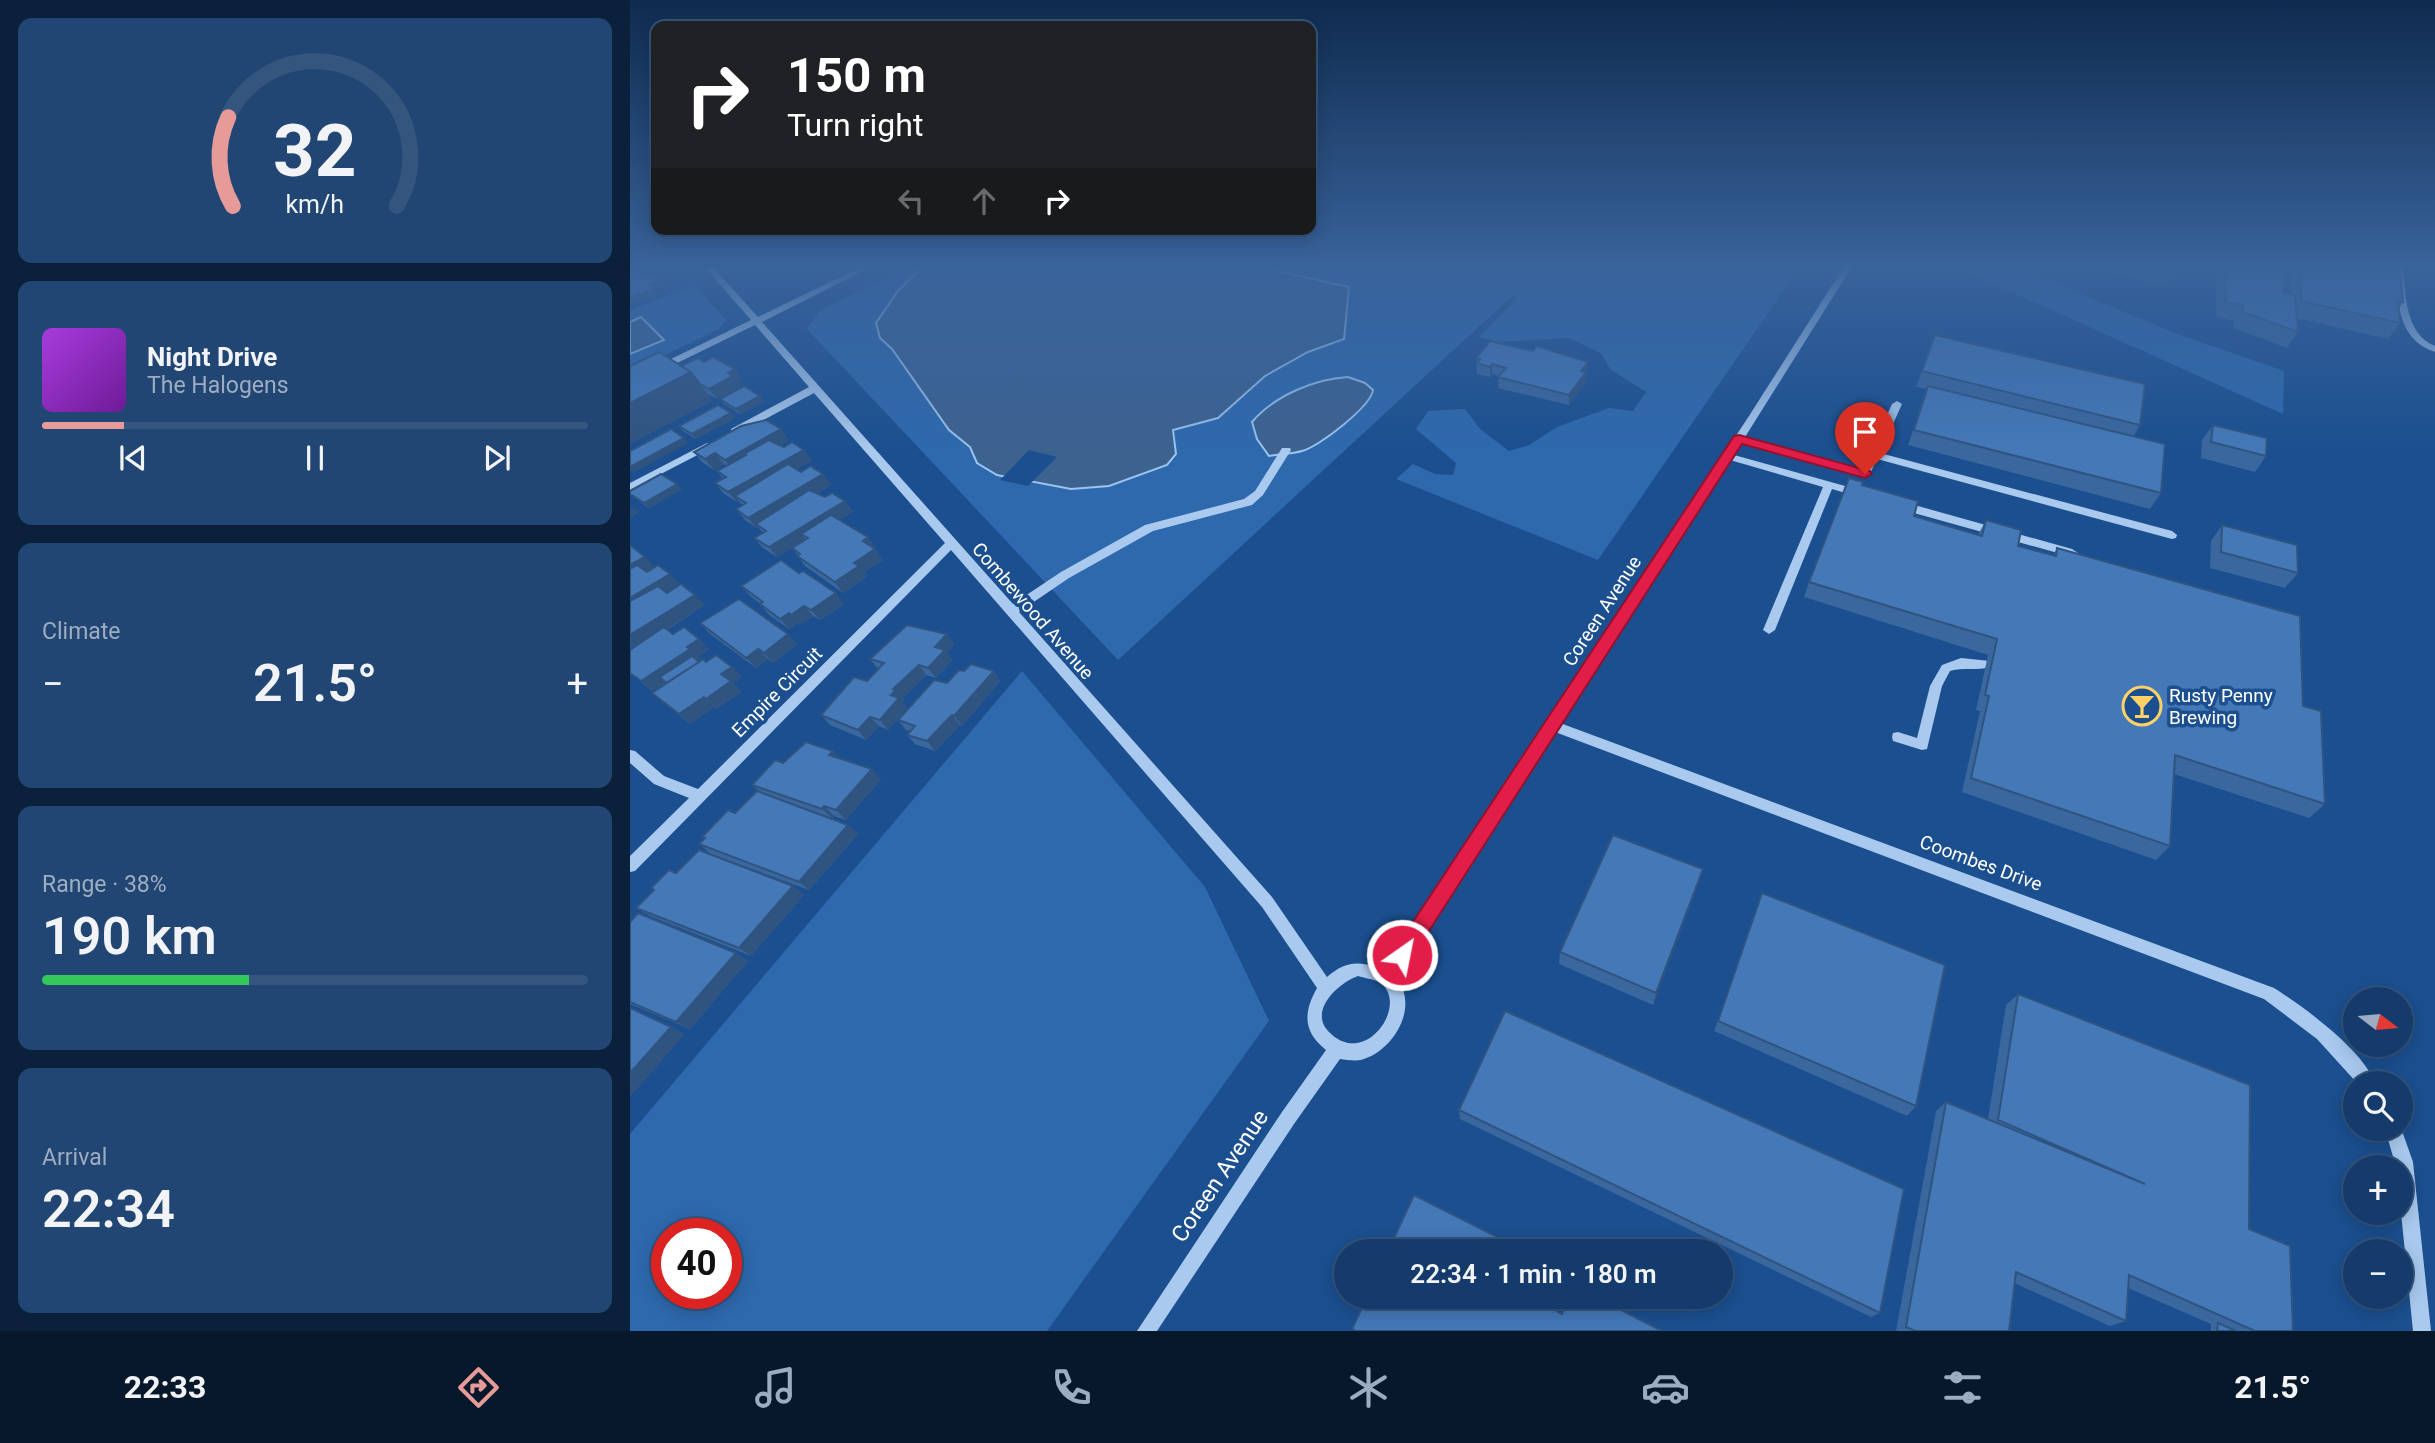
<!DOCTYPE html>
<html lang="en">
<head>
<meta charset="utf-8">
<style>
  body { margin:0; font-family:Roboto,sans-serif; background:#214673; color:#f1f3f6; height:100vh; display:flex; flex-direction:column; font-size:26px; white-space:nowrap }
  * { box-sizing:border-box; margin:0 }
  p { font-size:23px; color:#9dadc1 }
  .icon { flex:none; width:38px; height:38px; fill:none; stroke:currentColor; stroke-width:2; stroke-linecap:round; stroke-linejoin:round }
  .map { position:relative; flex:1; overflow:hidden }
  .details { display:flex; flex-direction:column; gap:18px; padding:18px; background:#0b203b; width:630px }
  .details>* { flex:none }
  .hud { position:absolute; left:21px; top:21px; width:665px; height:214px; border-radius:14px; box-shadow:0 4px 18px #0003,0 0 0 2px #33557e; background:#202124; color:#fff; overflow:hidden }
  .needle { width:46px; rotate:106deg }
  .fabs { position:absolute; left:1713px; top:987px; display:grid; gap:14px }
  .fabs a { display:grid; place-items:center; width:70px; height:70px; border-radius:50%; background:#143b6b; box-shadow:0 4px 18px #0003,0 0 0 2px #33557e; font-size:35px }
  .speed { position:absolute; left:21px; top:1218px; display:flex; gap:14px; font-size:35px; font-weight:700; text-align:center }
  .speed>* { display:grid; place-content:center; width:91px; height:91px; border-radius:50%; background:#143b6b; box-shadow:0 4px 18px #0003,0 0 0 2px #33557e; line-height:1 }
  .speed .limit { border:10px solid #d22; background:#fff; color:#111 }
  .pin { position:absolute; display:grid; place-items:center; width:60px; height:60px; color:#fff; margin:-72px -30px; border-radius:50% 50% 50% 0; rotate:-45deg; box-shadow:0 0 7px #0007 }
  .pin .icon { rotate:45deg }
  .me { position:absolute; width:77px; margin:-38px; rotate:33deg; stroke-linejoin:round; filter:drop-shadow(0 0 5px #0008) }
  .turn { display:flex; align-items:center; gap:24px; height:147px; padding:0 21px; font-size:32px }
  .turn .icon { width:91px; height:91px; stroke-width:2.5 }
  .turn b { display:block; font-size:49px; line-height:60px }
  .lanes { display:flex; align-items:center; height:66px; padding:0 21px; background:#0003; justify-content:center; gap:35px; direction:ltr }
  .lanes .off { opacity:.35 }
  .big { font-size:52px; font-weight:600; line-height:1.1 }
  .details .widget { flex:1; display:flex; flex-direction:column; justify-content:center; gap:10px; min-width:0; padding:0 24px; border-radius:14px; background:#214673 }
  .details .dial { align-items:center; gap:0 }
  .dial svg { height:182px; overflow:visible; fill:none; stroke:#33557e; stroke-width:7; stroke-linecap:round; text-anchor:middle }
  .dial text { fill:#f1f3f6; stroke:none }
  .song { display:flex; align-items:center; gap:21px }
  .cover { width:84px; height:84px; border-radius:10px; background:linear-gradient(135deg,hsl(280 70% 55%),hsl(280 70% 35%)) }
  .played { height:7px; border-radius:4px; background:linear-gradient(90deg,#e69b98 15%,#33557e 15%) }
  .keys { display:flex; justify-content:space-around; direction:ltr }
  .heat { display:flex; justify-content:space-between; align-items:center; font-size:38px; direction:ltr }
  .charge { height:10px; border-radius:5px; background:linear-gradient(90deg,#34c759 38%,#33557e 0) }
  .trip { position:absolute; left:704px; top:1239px; width:399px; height:70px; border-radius:35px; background:#143b6b; box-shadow:0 4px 18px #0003,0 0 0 2px #33557e; font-weight:600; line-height:70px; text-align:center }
  .tab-bar { display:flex; height:112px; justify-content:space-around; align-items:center; background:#08182b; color:#9dadc1 }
  .tab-bar .icon { width:49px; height:49px }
  .tab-bar .on { color:#e69b98 }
  .tab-bar b { font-size:32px; color:#f1f3f6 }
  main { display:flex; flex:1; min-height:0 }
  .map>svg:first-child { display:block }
  .green { fill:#2e69ad; fill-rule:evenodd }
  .water { fill:#3c6290; stroke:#9cc4f0; stroke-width:2 }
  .pier { fill:#1b4f8f }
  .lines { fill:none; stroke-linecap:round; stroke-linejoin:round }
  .minor { fill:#a9c9ee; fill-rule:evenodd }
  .wall { fill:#3a679d }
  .shaded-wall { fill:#305480 }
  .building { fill:#4478b7; stroke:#305480; stroke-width:2 }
  .route { fill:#e11d48; stroke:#92132f; stroke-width:2 }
  .labels { text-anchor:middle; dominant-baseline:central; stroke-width:7; stroke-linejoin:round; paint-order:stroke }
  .street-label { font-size:19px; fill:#fff; stroke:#1b4f8f }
  .poi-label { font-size:19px; fill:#fff; stroke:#1b4f8f; text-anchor:start }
  .near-street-label { font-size:23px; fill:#fff; stroke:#1b4f8f }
</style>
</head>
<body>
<main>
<section class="details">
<div class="widget dial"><svg viewBox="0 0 100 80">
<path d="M14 69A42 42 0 1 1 86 69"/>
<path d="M14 69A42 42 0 0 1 12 30" stroke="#e69b98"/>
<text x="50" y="56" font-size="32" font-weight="700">32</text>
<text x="50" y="72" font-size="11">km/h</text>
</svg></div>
<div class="widget">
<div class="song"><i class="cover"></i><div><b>Night Drive</b><p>The Halogens</p></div></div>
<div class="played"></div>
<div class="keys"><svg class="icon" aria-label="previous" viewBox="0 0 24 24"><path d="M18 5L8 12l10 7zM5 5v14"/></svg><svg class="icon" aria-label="pause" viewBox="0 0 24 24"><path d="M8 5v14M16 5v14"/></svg><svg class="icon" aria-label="next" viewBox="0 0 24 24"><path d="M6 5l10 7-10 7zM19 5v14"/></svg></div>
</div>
<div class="widget"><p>Climate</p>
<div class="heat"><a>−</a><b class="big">21.5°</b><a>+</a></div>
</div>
<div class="widget"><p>Range · 38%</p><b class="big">190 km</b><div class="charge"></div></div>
<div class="widget"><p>Arrival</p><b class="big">22:34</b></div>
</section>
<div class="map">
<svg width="1805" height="1331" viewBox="0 0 1805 1331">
  <rect width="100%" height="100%" fill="#1b4f8f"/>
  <g class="green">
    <path d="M281,265H1171L968,560L766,479L783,464L805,474L823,475L826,463L786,429L798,411L835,409L850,429L879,451L899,445L927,427L979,408L1003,411L1016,392L980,369L971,353L939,338L869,342L849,337L888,297L883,295L488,660L177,329L189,311Z"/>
    <path d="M1322,265H1382L1542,332L1654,371L1653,414Z"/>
    <path d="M64,285L96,320L89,329L0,372V310Z"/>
    <path d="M392,671L575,887L639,1021L417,1331H0V1134ZM37,1234H96V1293H37Z"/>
  </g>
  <g class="water">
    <path d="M295,265H620L719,287L714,339L678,352L635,376L588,418L543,430L546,454L537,465L479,486L441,489L367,475L347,463L340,447L319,430L262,349L250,338L246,323L268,291Z"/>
    <path d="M11,317L34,340L0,354V322Z"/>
    <path d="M718,377L735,383L743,390C741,406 689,447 672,451C662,454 650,454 639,456L627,439L622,422C644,396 684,379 718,377Z"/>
  </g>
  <path class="pier" d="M399,450L427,457L398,486L370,480Z"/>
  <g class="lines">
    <g class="minor">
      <path d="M73,265H81L128,317L235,265H245L132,322L383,604L431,572L515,525L614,499L625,491L652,448H660L661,450L633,495L622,505L523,531L439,578L389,612L642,897L697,977C718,959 730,962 754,969L1119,416L1215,265H1223L1115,437L1232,470L1262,404L1267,401L1272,404L1250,453L1542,531L1547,535L1546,538L1542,539L1247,459L1239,476L1235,477L1111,443L1104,455L1233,491L1234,493L1229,497L1202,489L1145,630L1139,634L1133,630L1193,487L1100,460L930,723L1644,988C1674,1007 1733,1050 1745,1083H1727L1687,1039L1634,999L925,732L766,978C790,1006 764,1051 731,1060C725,1061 716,1060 710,1059L664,1124L527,1331H507L652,1112L696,1050C673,1032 673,1013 687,988L632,907L321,550L5,871L0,872V856L59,798L24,784L0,763V750L5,751L34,776L68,789L315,543L184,393L109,433H101V429L179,387L125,325L0,386V379L121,320ZM728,976C734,978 743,979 749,982C781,1002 736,1070 699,1032C678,1011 708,983 728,976Z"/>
      <path d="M1765,265H1773C1776,294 1774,333 1805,346V352C1766,339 1768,300 1765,265Z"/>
      <path d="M77,443L82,446L81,448L0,490V483Z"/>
      <path d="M1270,501L1442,549L1448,553L1442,557L1266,508L1265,505Z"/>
      <path d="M1331,658L1360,661L1362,664L1360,667C1347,671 1334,667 1320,671L1312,686L1297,749L1292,750L1263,741L1262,737L1263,733L1268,732L1287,738L1300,686L1312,665Z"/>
      <path d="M1771,1128L1783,1162L1801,1331H1783L1771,1213V1167H1766L1755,1129Z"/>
    </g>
  </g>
  <g class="wall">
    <path d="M1476,265H1547L1546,270L1537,286L1474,271Z"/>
    <path d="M1587,265H1653L1654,293L1661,294L1660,265H1769L1773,302L1769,308L1770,323L1758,339L1667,318L1668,332L1657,348L1604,328V321L1586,317Z"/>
    <path d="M1305,335L1510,425L1503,437L1531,493L1520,509L1278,445L1297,389L1286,387Z"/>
    <path d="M846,358L957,372L955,375V383L939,405L868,388L869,376L862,374L860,377L847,374Z"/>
    <path d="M74,362L105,369L112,380L108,382L111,386L87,399L78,394L83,401L51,366Z"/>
    <path d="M130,396L134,402L110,414L94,404L90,399Z"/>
    <path d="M105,418L66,439L53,431L49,426Z"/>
    <path d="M1583,425L1636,456L1625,472L1571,458L1572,440Z"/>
    <path d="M151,429L159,440L150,445L154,447L174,450L182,461L166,469L171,472L193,474L201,485L187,493L195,497L215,501L223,512L209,520L246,548L245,549L253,560L234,572L237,577L213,593L175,566L162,548L147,557L133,548L124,538L133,533L128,527L127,528L115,520L106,509L112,505L109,501L107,502L94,494L85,483L93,479L87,471L96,466L94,464L84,470L72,462L64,452Z"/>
    <path d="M1232,485L1284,516L1348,535L1356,520L1388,546L1423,556L1427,548L1673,706L1695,804L1679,818L1544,774L1540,846L1526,860L1332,792L1350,711L1346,710L1358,655L1174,597L1179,582Z"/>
    <path d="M52,489L19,508L0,495V491Z"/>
    <path d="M1592,525L1668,573L1655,588L1580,568L1581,541Z"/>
    <path d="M25,567L40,574L50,585L75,605L37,630L43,634L69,639L79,649L68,657L71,659L68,661L102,667L112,677L103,683L111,692L86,709L84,707L60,724L22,693L36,683L22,691L0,673Z"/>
    <path d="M111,586L214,604L190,620L183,616L170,625L168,623L159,629L139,615L130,604H131L120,596Z"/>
    <path d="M70,623L158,634L167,644L143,663L138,659L126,668L80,634Z"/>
    <path d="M317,634L324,645L317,653L322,660L306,678L296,675L273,698L274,700L272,702L277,708L258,730L249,726L236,740L200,725L191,715L237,681L248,669L240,659Z"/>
    <path d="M334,671H364L370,681L332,726L330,725L305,751L285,744L277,735L280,731L276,730L268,720Z"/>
    <path d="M211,759L251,779L216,820L204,816L202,818L177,810L218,825L228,834L179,890L81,854L69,844L74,839L72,837L105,813L130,792L122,785L153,763Z"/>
    <path d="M1073,869L1069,882L1023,1005L929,964L930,952Z"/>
    <path d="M46,873L163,886L174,895L121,956L20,916L6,908Z"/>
    <path d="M1132,893L1286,1106L1277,1116L1084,1031Z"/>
    <path d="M0,922L118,961L60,1029L0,1004Z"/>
    <path d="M1388,994L1619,1229L1663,1331H1581V1324L1498,1288L1496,1321L1480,1326L1384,1283L1379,1331H1266L1306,1111L1316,1102L1358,1119L1376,1005Z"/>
    <path d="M829,1110L1250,1313L1241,1317L830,1119Z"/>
  </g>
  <g class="shaded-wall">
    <path d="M0,265H15L16,266L0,272Z"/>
    <path d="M31,280L35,285L25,289L28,294L0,305V298L19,284Z"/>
    <path d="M958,362L955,383L939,405V395L951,371Z"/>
    <path d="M862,364V374L860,377V367Z"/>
    <path d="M105,369L112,380L108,382L111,386L87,399L79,389L98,373Z"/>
    <path d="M61,372L83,401L0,444V403Z"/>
    <path d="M130,396L134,402L110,414L106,409Z"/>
    <path d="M101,413L105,418L66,439L62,434Z"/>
    <path d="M151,429L159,440L121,461L114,454L120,462L103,471L95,460Z"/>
    <path d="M54,438L58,443L3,473L0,469V467Z"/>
    <path d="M174,450L182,461L111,500L105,496L109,501L107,502L98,492Z"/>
    <path d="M85,453L94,464L84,470L75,459Z"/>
    <path d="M193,474L201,485L130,527L126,524L128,527L127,528L118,518Z"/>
    <path d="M47,484L52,489L19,508L14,503Z"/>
    <path d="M215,501L223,512L178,539L171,534L176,540L147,557L139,547Z"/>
    <path d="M4,508L9,513L0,518V510Z"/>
    <path d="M238,537L246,548L240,551L233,541Z"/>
    <path d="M245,549L253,560L234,572L237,577L213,593L205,582L224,563Z"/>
    <path d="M15,557L25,567L0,582V565Z"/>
    <path d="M40,574L50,585L0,615V598Z"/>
    <path d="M206,593L214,604L190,620L181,610Z"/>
    <path d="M65,595L75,605L0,653V635Z"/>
    <path d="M174,606L183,616L170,625L161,615Z"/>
    <path d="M159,613L168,623L159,629L150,619Z"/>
    <path d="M158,634L167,644L143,663L134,653Z"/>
    <path d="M317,634L324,645L317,653L322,660L306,678L298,668L305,647Z"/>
    <path d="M69,639L79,649L68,657L71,659L68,662L22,691L11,681L57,647Z"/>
    <path d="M128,649L138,659L126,668L116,658Z"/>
    <path d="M289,665L296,675L273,698L274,700L272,702L277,708L258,730L250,720L263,689Z"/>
    <path d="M102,667L112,677L103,683L111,692L86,709L76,699L91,674Z"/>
    <path d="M364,671L370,681L332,726L324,716Z"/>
    <path d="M74,697L84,707L60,724L49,714Z"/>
    <path d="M322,715L330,725L305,751L297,741Z"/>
    <path d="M240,717L249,726L236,740L228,730Z"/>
    <path d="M203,751L213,761L199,755Z"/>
    <path d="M242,769L251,779L216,820L206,810Z"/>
    <path d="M194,806L204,816L202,818L192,809Z"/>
    <path d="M218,825L228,834L179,890L169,882Z"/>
    <path d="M1073,869L1069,882L1023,1005L1026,993Z"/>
    <path d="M163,886L174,895L121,956L109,948Z"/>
    <path d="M106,953L118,961L60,1029L46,1022Z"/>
    <path d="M41,1027L55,1034L0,1097V1073Z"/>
  </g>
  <g class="building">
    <path d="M1522,265H1547L1546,270Z"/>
    <path d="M1596,265H1653L1654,293L1665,295L1668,332L1613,312V305L1595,302Z"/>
    <path d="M1670,265H1769L1773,302L1768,301L1770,323L1671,301Z"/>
    <path d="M7,269L16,277L25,274L31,280L19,284L24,289L0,298V272Z"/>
    <path d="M1305,335L1515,384L1510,425L1292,371Z"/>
    <path d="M860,341L903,351L907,346L958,362L951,371L956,372L939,395L868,377L876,368L862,364L860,367L847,363L850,359L846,358Z"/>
    <path d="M29,352L61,372L0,403V366Z"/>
    <path d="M83,357L105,369L98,373L103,376L79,389L70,384L61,372L51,366L68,358L74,362Z"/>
    <path d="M114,386L130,396L106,409L90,399Z"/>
    <path d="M1298,386L1535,444L1531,493L1284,430Z"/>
    <path d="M88,405L101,413L62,434L49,426Z"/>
    <path d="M136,420L151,429L95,460L85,453L75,459L64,452L111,426Z"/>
    <path d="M1583,425L1637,438L1636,456L1581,442Z"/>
    <path d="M41,429L54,438L0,467V451Z"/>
    <path d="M139,440L154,447L162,442L174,450L98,492L85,483L96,477L87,471L116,455L114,454Z"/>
    <path d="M158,464L171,472L180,466L193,474L118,518L106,509L116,503L105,496Z"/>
    <path d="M31,474L47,484L14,503L0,494V491Z"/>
    <path d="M1219,478L1233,482L1232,485L1288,501L1284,516L1352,536L1356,520L1391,530L1388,546L1426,556L1427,548L1670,616L1673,706L1691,711L1695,804L1545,755L1540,846L1341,778L1359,696L1355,695L1367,639L1179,582Z"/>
    <path d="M179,490L195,497L202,493L215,501L139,547L124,538L136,531L126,524Z"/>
    <path d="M201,515L238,537L233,541L245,549L224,563L229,566L205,582L167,556L170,554L162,548L178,538L171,534Z"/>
    <path d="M1592,525L1667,545L1668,573L1591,552Z"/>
    <path d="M0,545L15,557L0,565Z"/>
    <path d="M151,560L169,573L173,571L206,593L181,610L174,606L161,615L159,613L150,619L130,604L133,602L111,586Z"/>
    <path d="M7,565L17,572L28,565L40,574L0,598V569Z"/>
    <path d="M51,584L65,595L0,635V601L28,586L37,593Z"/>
    <path d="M109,599L158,634L134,653L128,649L116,658L70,623Z"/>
    <path d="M277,625L317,634L305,647L315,650L298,668L289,665L263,689L266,690L261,695L269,698L250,720L240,717L228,730L191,715L224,677L237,681L254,663L240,659Z"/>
    <path d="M34,627L43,634L54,627L69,639L57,647L60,649L57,651L11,681L0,673V650Z"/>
    <path d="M86,655L102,667L91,674L101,681L76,699L74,697L49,714L22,693L73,659L76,662Z"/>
    <path d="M62,656L69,662L36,683L30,677Z"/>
    <path d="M341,664L364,671L324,716L322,715L297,741L277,735L285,726L268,720L304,680L317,683L329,670L334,671Z"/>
    <path d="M176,742L203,751L199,755L242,769L206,810L194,806L192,809L122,785L145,760L153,763Z"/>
    <path d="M127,791L218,825L169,882L69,844L75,838L72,837L98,810L105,813Z"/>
    <path d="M983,835L1073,869L1026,993L930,952Z"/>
    <path d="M69,850L163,886L109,948L6,908L24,890L21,888L39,870L46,873Z"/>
    <path d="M1132,893L1315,965L1286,1106L1088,1021Z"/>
    <path d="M8,913L106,953L46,1022L0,1002V922Z"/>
    <path d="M1388,994L1620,1085L1619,1229L1660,1246L1663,1331H1625L1499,1275L1496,1321L1386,1272L1379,1331H1285L1276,1327L1316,1102L1515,1184L1368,1120Z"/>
    <path d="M0,1008L41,1027L0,1073Z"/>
    <path d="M875,1011L1274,1189L1250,1313L829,1110Z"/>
    <path d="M784,1195L887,1247L884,1251H758Z"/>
    <path d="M737,1297H919L916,1305L932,1314L938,1297H986L988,1298L985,1307L1032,1331H726L722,1329Z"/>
    <path d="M1588,1323L1606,1331H1587Z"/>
  </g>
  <linearGradient id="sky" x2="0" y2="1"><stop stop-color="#0f2b4f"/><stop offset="0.59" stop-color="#39639b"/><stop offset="1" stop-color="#39639b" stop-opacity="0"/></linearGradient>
  <rect width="1805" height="451" fill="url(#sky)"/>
  <path class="route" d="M1109,435L1240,471L1242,474L1235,478L1112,444L779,962L772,965L765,962L762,955L765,949L1104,436Z"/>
  <defs>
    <symbol id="bar-ring" viewBox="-11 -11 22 22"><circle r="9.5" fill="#1b4f8f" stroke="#ffd166" stroke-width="1.5"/><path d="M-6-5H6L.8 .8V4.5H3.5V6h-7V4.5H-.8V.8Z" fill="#ffd166"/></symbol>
  </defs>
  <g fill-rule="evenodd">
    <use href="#bar-ring" x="1490" y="684" width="44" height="44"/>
  </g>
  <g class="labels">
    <g class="street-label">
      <text transform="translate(403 611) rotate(49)">Combewood Avenue</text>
      <text transform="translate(972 611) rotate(-57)">Coreen Avenue</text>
      <text transform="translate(147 692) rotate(-45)">Empire Circuit</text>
      <text transform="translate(1351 863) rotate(20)">Coombes Drive</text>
    </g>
    <g class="poi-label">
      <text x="1539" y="695">Rusty Penny<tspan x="1539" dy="22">Brewing</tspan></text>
    </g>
    <g class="near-street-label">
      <text transform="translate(590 1176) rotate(-56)">Coreen Avenue</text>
    </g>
  </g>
</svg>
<div class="fabs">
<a><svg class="needle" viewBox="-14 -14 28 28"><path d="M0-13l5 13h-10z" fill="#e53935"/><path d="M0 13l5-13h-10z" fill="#9dadc1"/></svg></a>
<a><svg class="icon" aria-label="search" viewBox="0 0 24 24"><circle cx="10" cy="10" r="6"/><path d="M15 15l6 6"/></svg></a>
<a>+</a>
<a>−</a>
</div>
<div class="speed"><div class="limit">40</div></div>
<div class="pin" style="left:1235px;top:474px;background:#d93025"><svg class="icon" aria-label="arrive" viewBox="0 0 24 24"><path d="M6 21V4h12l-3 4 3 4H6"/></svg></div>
<svg class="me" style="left:772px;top:955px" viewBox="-20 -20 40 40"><circle r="17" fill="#e11d48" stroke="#fff" stroke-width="3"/><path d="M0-11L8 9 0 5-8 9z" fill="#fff"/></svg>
<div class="trip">22:34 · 1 min · 180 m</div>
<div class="hud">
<div class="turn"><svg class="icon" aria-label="right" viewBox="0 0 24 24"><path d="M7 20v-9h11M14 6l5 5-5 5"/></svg><div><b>150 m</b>Turn right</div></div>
<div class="lanes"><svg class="icon off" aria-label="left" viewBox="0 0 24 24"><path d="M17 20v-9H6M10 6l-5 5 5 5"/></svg><svg class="icon off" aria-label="ahead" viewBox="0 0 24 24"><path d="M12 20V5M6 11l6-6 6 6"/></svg><svg class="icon" aria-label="right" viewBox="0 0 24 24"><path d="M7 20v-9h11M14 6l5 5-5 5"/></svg></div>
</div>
</div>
</main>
<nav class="tab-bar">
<b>22:33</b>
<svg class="icon on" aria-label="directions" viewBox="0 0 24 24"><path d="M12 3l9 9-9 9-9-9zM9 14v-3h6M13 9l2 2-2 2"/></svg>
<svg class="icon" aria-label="music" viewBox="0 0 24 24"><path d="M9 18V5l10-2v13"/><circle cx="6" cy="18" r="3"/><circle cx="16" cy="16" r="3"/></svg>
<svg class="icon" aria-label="phone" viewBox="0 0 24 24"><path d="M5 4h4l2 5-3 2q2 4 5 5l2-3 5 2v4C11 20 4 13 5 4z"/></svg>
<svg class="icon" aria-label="climate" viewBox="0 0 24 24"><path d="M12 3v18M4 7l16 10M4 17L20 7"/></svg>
<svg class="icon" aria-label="car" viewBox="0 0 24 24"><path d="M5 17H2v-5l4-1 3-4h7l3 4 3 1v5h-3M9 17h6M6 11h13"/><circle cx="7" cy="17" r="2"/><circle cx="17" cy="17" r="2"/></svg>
<svg class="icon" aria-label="filters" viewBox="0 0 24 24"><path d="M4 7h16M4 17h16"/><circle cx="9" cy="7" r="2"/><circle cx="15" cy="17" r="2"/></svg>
<b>21.5°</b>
</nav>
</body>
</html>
